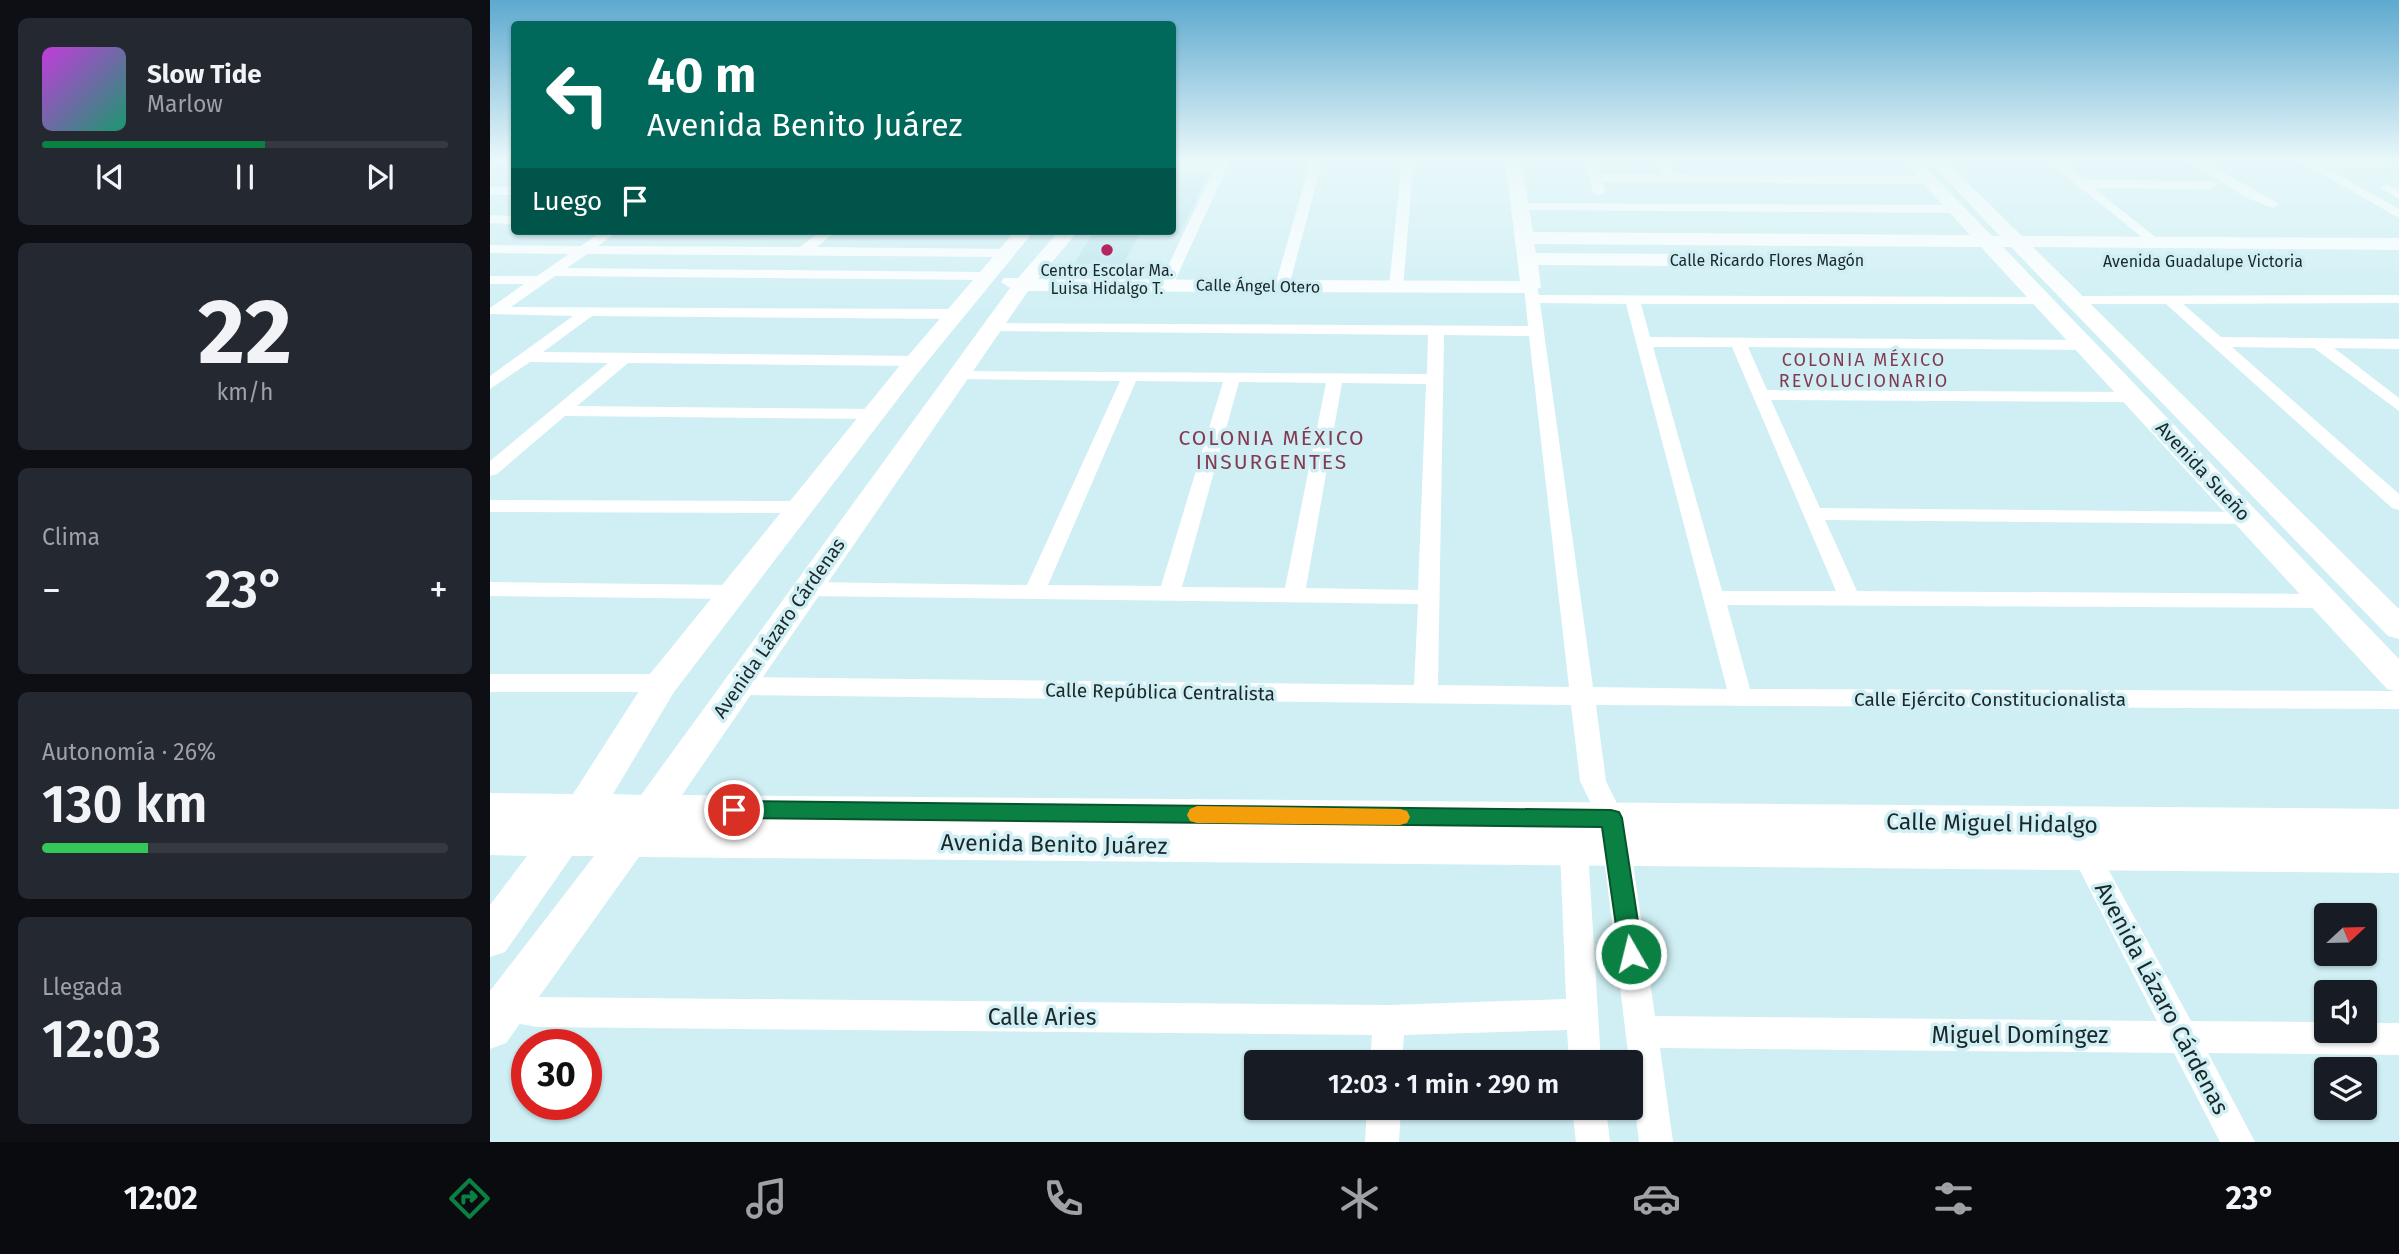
<!DOCTYPE html>
<html lang="es">
<head>
<meta charset="utf-8">
<style>
  body { margin:0; font-family:"Fira Sans",sans-serif; background:#242831; color:#f1f3f6; height:100vh; display:flex; flex-direction:column; font-size:26px; white-space:nowrap }
  * { box-sizing:border-box; margin:0 }
  p { font-size:23px; color:#9ea1a6 }
  .icon { flex:none; width:38px; height:38px; fill:none; stroke:currentColor; stroke-width:2; stroke-linecap:round; stroke-linejoin:round }
  .map { position:relative; flex:1; overflow:hidden }
  .side { display:flex; flex-direction:column; gap:18px; padding:18px; background:#0d0f14; width:490px }
  .side>* { flex:none }
  .top-card { position:absolute; left:21px; top:21px; width:665px; height:214px; border-radius:7px; box-shadow:0 2px 5px #0004; background:#00695c; color:#fff; overflow:hidden }
  .needle { width:46px; rotate:68deg }
  .fabs { position:absolute; left:1824px; top:903px; display:grid; gap:14px }
  .fabs a { display:grid; place-items:center; width:63px; height:63px; border-radius:7px; background:#171b24; box-shadow:0 2px 5px #0004; font-size:35px }
  .speed { position:absolute; left:21px; top:1029px; display:flex; gap:14px; font-size:35px; font-weight:700; text-align:center }
  .speed>* { display:grid; place-content:center; width:91px; height:91px; border-radius:50%; background:#171b24; box-shadow:0 2px 5px #0004; line-height:1 }
  .speed .limit { border:10px solid #d22; background:#fff; color:#111 }
  .pin { position:absolute; display:grid; place-items:center; width:60px; height:60px; color:#fff; margin:-30px; border:4px solid #fff; border-radius:50%; box-shadow:0 2px 7px #0007 }
  .me { position:absolute; width:77px; margin:-38px; rotate:352deg; stroke-linejoin:round; filter:drop-shadow(0 0 5px #0008) }
  .turn { display:flex; align-items:center; gap:24px; height:147px; padding:0 21px; font-size:32px }
  .turn .icon { width:91px; height:91px; stroke-width:2.5 }
  .turn b { display:block; font-size:49px; line-height:60px }
  .then { display:flex; align-items:center; height:66px; padding:0 21px; background:#0003; gap:14px; font-size:26px }
  .big { font-size:52px; font-weight:600; line-height:1.1 }
  .side .widget { flex:1; display:flex; flex-direction:column; justify-content:center; gap:10px; min-width:0; padding:0 24px; border-radius:10px; background:#242831 }
  .side .dial { align-items:center; gap:0 }
  .dial b { font-size:91px; line-height:1 }
  .song { display:flex; align-items:center; gap:21px }
  .cover { width:84px; height:84px; border-radius:10px; background:linear-gradient(135deg,hsl(290 70% 55%),hsl(160 70% 35%)) }
  .played { height:7px; border-radius:4px; background:linear-gradient(90deg,#0b8043 55%,#363941 55%) }
  .keys { display:flex; justify-content:space-around; direction:ltr }
  .heat { display:flex; justify-content:space-between; align-items:center; font-size:38px; direction:ltr }
  .charge { height:10px; border-radius:5px; background:linear-gradient(90deg,#34c759 26%,#363941 0) }
  .trip { position:absolute; left:754px; top:1050px; width:399px; height:70px; border-radius:7px; background:#171b24; box-shadow:0 2px 5px #0004; font-weight:600; line-height:70px; text-align:center }
  .menu { display:flex; height:112px; justify-content:space-around; align-items:center; background:#090b0e; color:#9ea1a6 }
  .menu .icon { width:49px; height:49px }
  .menu .on { color:#0b8043 }
  .menu b { font-size:32px; color:#f1f3f6 }
  main { display:flex; flex:1; min-height:0 }
  .map>svg:first-child { display:block }
  .built { fill:#bce5ed }
  .lines { fill:none; stroke-linecap:round; stroke-linejoin:round }
  .street { fill:#fff; fill-rule:evenodd }
  .secondary { fill:#fff; fill-rule:evenodd }
  .route { fill:#0b8043; stroke:#07532c; stroke-width:2 }
  .slow { fill:#f59e0b }
  .poi-dot { fill:#b3265f; stroke:#cfeff4; stroke-width:2.5 }
  .labels { text-anchor:middle; dominant-baseline:central; stroke-width:7; stroke-linejoin:round; paint-order:stroke }
  .far-street-label { font-size:16px; fill:#1b2729; stroke:#cfeff4 }
  .far-poi-label { font-size:16px; fill:#1b2729; stroke:#cfeff4 }
  .far-neighbourhood-label { font-size:18px; letter-spacing:2px; fill:#823c52; stroke:#cfeff4 }
  .street-label { font-size:19px; fill:#1b2729; stroke:#cfeff4 }
  .neighbourhood-label { font-size:21px; letter-spacing:2px; fill:#823c52; stroke:#cfeff4 }
  .near-street-label { font-size:23px; fill:#1b2729; stroke:#cfeff4 }
</style>
</head>
<body>
<main>
<section class="side">
<div class="widget">
<div class="song"><i class="cover"></i><div><b>Slow Tide</b><p>Marlow</p></div></div>
<div class="played"></div>
<div class="keys"><svg class="icon" aria-label="previous" viewBox="0 0 24 24"><path d="M18 5L8 12l10 7zM5 5v14"/></svg><svg class="icon" aria-label="pause" viewBox="0 0 24 24"><path d="M8 5v14M16 5v14"/></svg><svg class="icon" aria-label="next" viewBox="0 0 24 24"><path d="M6 5l10 7-10 7zM19 5v14"/></svg></div>
</div>
<div class="widget dial"><b>22</b><p>km/h</p></div>
<div class="widget"><p>Clima</p>
<div class="heat"><a>−</a><b class="big">23°</b><a>+</a></div>
</div>
<div class="widget"><p>Autonomía · 26%</p><b class="big">130 km</b><div class="charge"></div></div>
<div class="widget"><p>Llegada</p><b class="big">12:03</b></div>
</section>
<div class="map">
<svg width="1909" height="1142" viewBox="0 0 1909 1142">
  <rect width="100%" height="100%" fill="#cfeff4"/>
  <path class="built" d="M683,178H716L689,235H649L633,264H584L604,231H682Z"/>
  <g class="lines">
    <g class="street">
      <path d="M729,159H741L683,285L671,288L669,285L723,171H682V165H727Z"/>
      <path d="M821,159H833L799,286L792,290L785,286Z"/>
      <path d="M912,159H924L913,287L906,291L899,287Z"/>
      <path d="M1094,159H1106L1110,174L1173,175L1165,159H1177L1185,175L1439,176L1445,180L1439,184L1112,182L1115,192L1109,196L1103,192Z"/>
      <path d="M1555,159H1568L1595,180L1721,181L1727,185L1721,189L1604,188L1669,240V246L1664,247Z"/>
      <path d="M1696,159H1710L1789,204L1783,208L1757,198Z"/>
      <path d="M1806,159H1820L1830,164L1835,162H1909V168H1837L1909,209V218Z"/>
      <rect x="0" y="160" width="24" height="6"/>
      <path d="M1897,184L1909,190V199L1891,188Z"/>
      <rect x="0" y="187" width="24" height="8"/>
      <path d="M1028,203L1465,205L1471,209L1465,213L1024,210V204Z"/>
      <path d="M0,215L24,216V224L0,223Z"/>
      <path d="M112,231H128L108,246L310,247L331,231H346L327,247L516,249L523,253L516,257L97,254L77,268L497,272L504,276L497,280L65,276L21,307L466,309L474,314L466,319L102,316L53,352L426,356L434,361L426,366L138,363L87,406L383,409L392,414L383,419L75,416L7,474L0,476V461L118,363L40,362L0,389V376L83,316L0,314V308L34,284H0V276H47L79,254L0,253V245L91,246Z"/>
      <path d="M1041,283L1046,284L1049,295L1558,297V303L1553,304H1151L1160,337L1596,340L1604,345L1596,350L1258,347L1277,390L1644,392L1652,397L1644,402L1281,400L1330,508L1757,512L1767,518L1757,524L1335,520L1367,591L1835,594L1843,596L1846,601L1843,606L1835,608L1237,605L1260,689L1909,691V709L1106,705L1116,781L1134,818L1141,849L1165,1016L1667,1021L1582,855L1586,847L1596,843L1606,847L1701,1021L1836,1022V1031H1874V1023H1909V1055L1718,1053L1765,1142H1730L1684,1053L1170,1048L1183,1142H1149L1113,849L1108,818L1090,781L1081,705L248,695L240,692L236,686L240,680L248,677L924,685L928,604L318,596L310,594L307,589L310,584L318,582L537,585L630,381L469,379L463,377V371L937,374L938,335L504,331L499,329V323L1038,326L1034,287ZM1050,303L1136,304L1237,689L1103,687ZM954,335L1039,336L1079,687L948,685ZM1163,347H1242L1346,591H1232ZM646,381L733,382L671,586L558,585ZM749,382L836,383L795,588L692,587ZM852,383L936,384L928,590L816,588Z"/>
      <path d="M1909,295V303L1693,304L1731,337L1909,339V349L1844,348L1909,398V411L1824,348L1742,347L1909,494V510L1902,508L1676,304H1587L1580,300L1587,296Z"/>
      <path d="M0,500L308,501L318,507L308,513L0,512Z"/>
      <path d="M0,582L241,585L249,587L252,592L249,597L241,599L0,596Z"/>
      <path d="M0,674H172L180,677L184,683L180,689L172,692H0Z"/>
      <path d="M1088,825L1098,829L1102,837L1098,850L1111,1062H1079L1077,1030L914,1035L912,1062H880L882,1035L47,1027L2,1019V997L13,993L47,997L899,1005L1076,999L1070,850L1078,829Z"/>
      <path d="M877,1108H911L909,1142H875Z"/>
      <path d="M1082,1108H1116L1120,1142H1086Z"/>
    </g>
    <path class="secondary" d="M1015,159H1031L1043,232L1480,235L1411,159H1428L1502,236H1510L1437,159H1454L1532,236L1909,238V250L1543,247L1909,609V639L1898,636L1521,247H1513L1909,659V692L1897,689L1491,247L1044,244L1046,253L1195,254L1205,260L1195,266L1048,265L1051,287L1041,293L538,291L192,795L1909,809V873L149,857L16,1043L0,1049V991L104,856H82L15,952L0,957V905L37,856L0,855V793L83,794L160,674L411,364L525,231H544L427,374L184,692L123,794L151,795L520,288L511,282L514,278H528L569,231H588L548,279L1030,281Z"/>
  </g>
  <linearGradient id="sky" x2="0" y2="1"><stop stop-color="#5da9cf"/><stop offset="0.5" stop-color="#e9f8fa"/><stop offset="1" stop-color="#e9f8fa" stop-opacity="0"/></linearGradient>
  <rect width="1909" height="319" fill="url(#sky)"/>
  <path class="route" d="M244,801L1121,810L1129,812L1132,818L1153,954L1149,961L1141,965L1133,961L1130,954L1112,827L244,818L237,816L234,810L237,804Z"/>
  <path class="slow" d="M707,806L910,809L917,811L920,817L917,823L910,825L707,823L700,821L697,815L700,809Z"/>
  <circle class="poi-dot" cx="617" cy="250" r="7"/>
  <g class="labels">
    <g class="far-street-label">
      <text x="1277" y="260">Calle Ricardo Flores Magón</text>
      <text x="1713" y="261">Avenida Guadalupe Victoria</text>
      <text transform="translate(768 286) rotate(1)">Calle Ángel Otero</text>
    </g>
    <g class="far-poi-label">
      <text x="617" y="270">Centro Escolar Ma.<tspan x="617" dy="18">Luisa Hidalgo T.</tspan></text>
    </g>
    <g class="far-neighbourhood-label">
      <text x="1374" y="360">COLONIA MÉXICO<tspan x="1374" dy="21">REVOLUCIONARIO</tspan></text>
    </g>
    <g class="street-label">
      <text transform="translate(1713 471) rotate(47)">Avenida Sueño</text>
      <text transform="translate(289 628) rotate(-55)">Avenida Lázaro Cárdenas</text>
      <text transform="translate(670 692) rotate(1)">Calle República Centralista</text>
      <text x="1500" y="699">Calle Ejército Constitucionalista</text>
    </g>
    <g class="neighbourhood-label">
      <text x="782" y="438">COLONIA MÉXICO<tspan x="782" dy="24">INSURGENTES</tspan></text>
    </g>
    <g class="near-street-label">
      <text transform="translate(1502 823) rotate(1)">Calle Miguel Hidalgo</text>
      <text transform="translate(564 844) rotate(1)">Avenida Benito Juárez</text>
      <text transform="translate(1672 998) rotate(62)">Avenida Lázaro Cárdenas</text>
      <text x="552" y="1017">Calle Aries</text>
      <text x="1530" y="1035">Miguel Domíngez</text>
    </g>
  </g>
</svg>
<div class="fabs">
<a><svg class="needle" viewBox="-14 -14 28 28"><path d="M0-13l5 13h-10z" fill="#e53935"/><path d="M0 13l5-13h-10z" fill="#9ea1a6"/></svg></a>
<a><svg class="icon" aria-label="sound" viewBox="0 0 24 24"><path d="M4 9h4l5-4v14l-5-4H4zM17 9q2 3 0 6"/></svg></a>
<a><svg class="icon" aria-label="layers" viewBox="0 0 24 24"><path d="M12 4l9 5-9 5-9-5zM3 14l9 5 9-5"/></svg></a>
</div>
<div class="speed"><div class="limit">30</div></div>
<div class="pin" style="left:244px;top:810px;background:#d93025"><svg class="icon" aria-label="arrive" viewBox="0 0 24 24"><path d="M6 21V4h12l-3 4 3 4H6"/></svg></div>
<svg class="me" style="left:1141px;top:954px" viewBox="-20 -20 40 40"><circle r="17" fill="#0b8043" stroke="#fff" stroke-width="3"/><path d="M0-11L8 9 0 5-8 9z" fill="#fff"/></svg>
<div class="trip">12:03 · 1 min · 290 m</div>
<div class="top-card">
<div class="turn"><svg class="icon" aria-label="left" viewBox="0 0 24 24"><path d="M17 20v-9H6M10 6l-5 5 5 5"/></svg><div><b>40 m</b>Avenida Benito Juárez</div></div>
<div class="then">Luego<svg class="icon" aria-label="arrive" viewBox="0 0 24 24"><path d="M6 21V4h12l-3 4 3 4H6"/></svg></div>
</div>
</div>
</main>
<nav class="menu">
<b>12:02</b>
<svg class="icon on" aria-label="directions" viewBox="0 0 24 24"><path d="M12 3l9 9-9 9-9-9zM9 14v-3h6M13 9l2 2-2 2"/></svg>
<svg class="icon" aria-label="music" viewBox="0 0 24 24"><path d="M9 18V5l10-2v13"/><circle cx="6" cy="18" r="3"/><circle cx="16" cy="16" r="3"/></svg>
<svg class="icon" aria-label="phone" viewBox="0 0 24 24"><path d="M5 4h4l2 5-3 2q2 4 5 5l2-3 5 2v4C11 20 4 13 5 4z"/></svg>
<svg class="icon" aria-label="climate" viewBox="0 0 24 24"><path d="M12 3v18M4 7l16 10M4 17L20 7"/></svg>
<svg class="icon" aria-label="car" viewBox="0 0 24 24"><path d="M5 17H2v-5l4-1 3-4h7l3 4 3 1v5h-3M9 17h6M6 11h13"/><circle cx="7" cy="17" r="2"/><circle cx="17" cy="17" r="2"/></svg>
<svg class="icon" aria-label="filters" viewBox="0 0 24 24"><path d="M4 7h16M4 17h16"/><circle cx="9" cy="7" r="2"/><circle cx="15" cy="17" r="2"/></svg>
<b>23°</b>
</nav>
</body>
</html>
